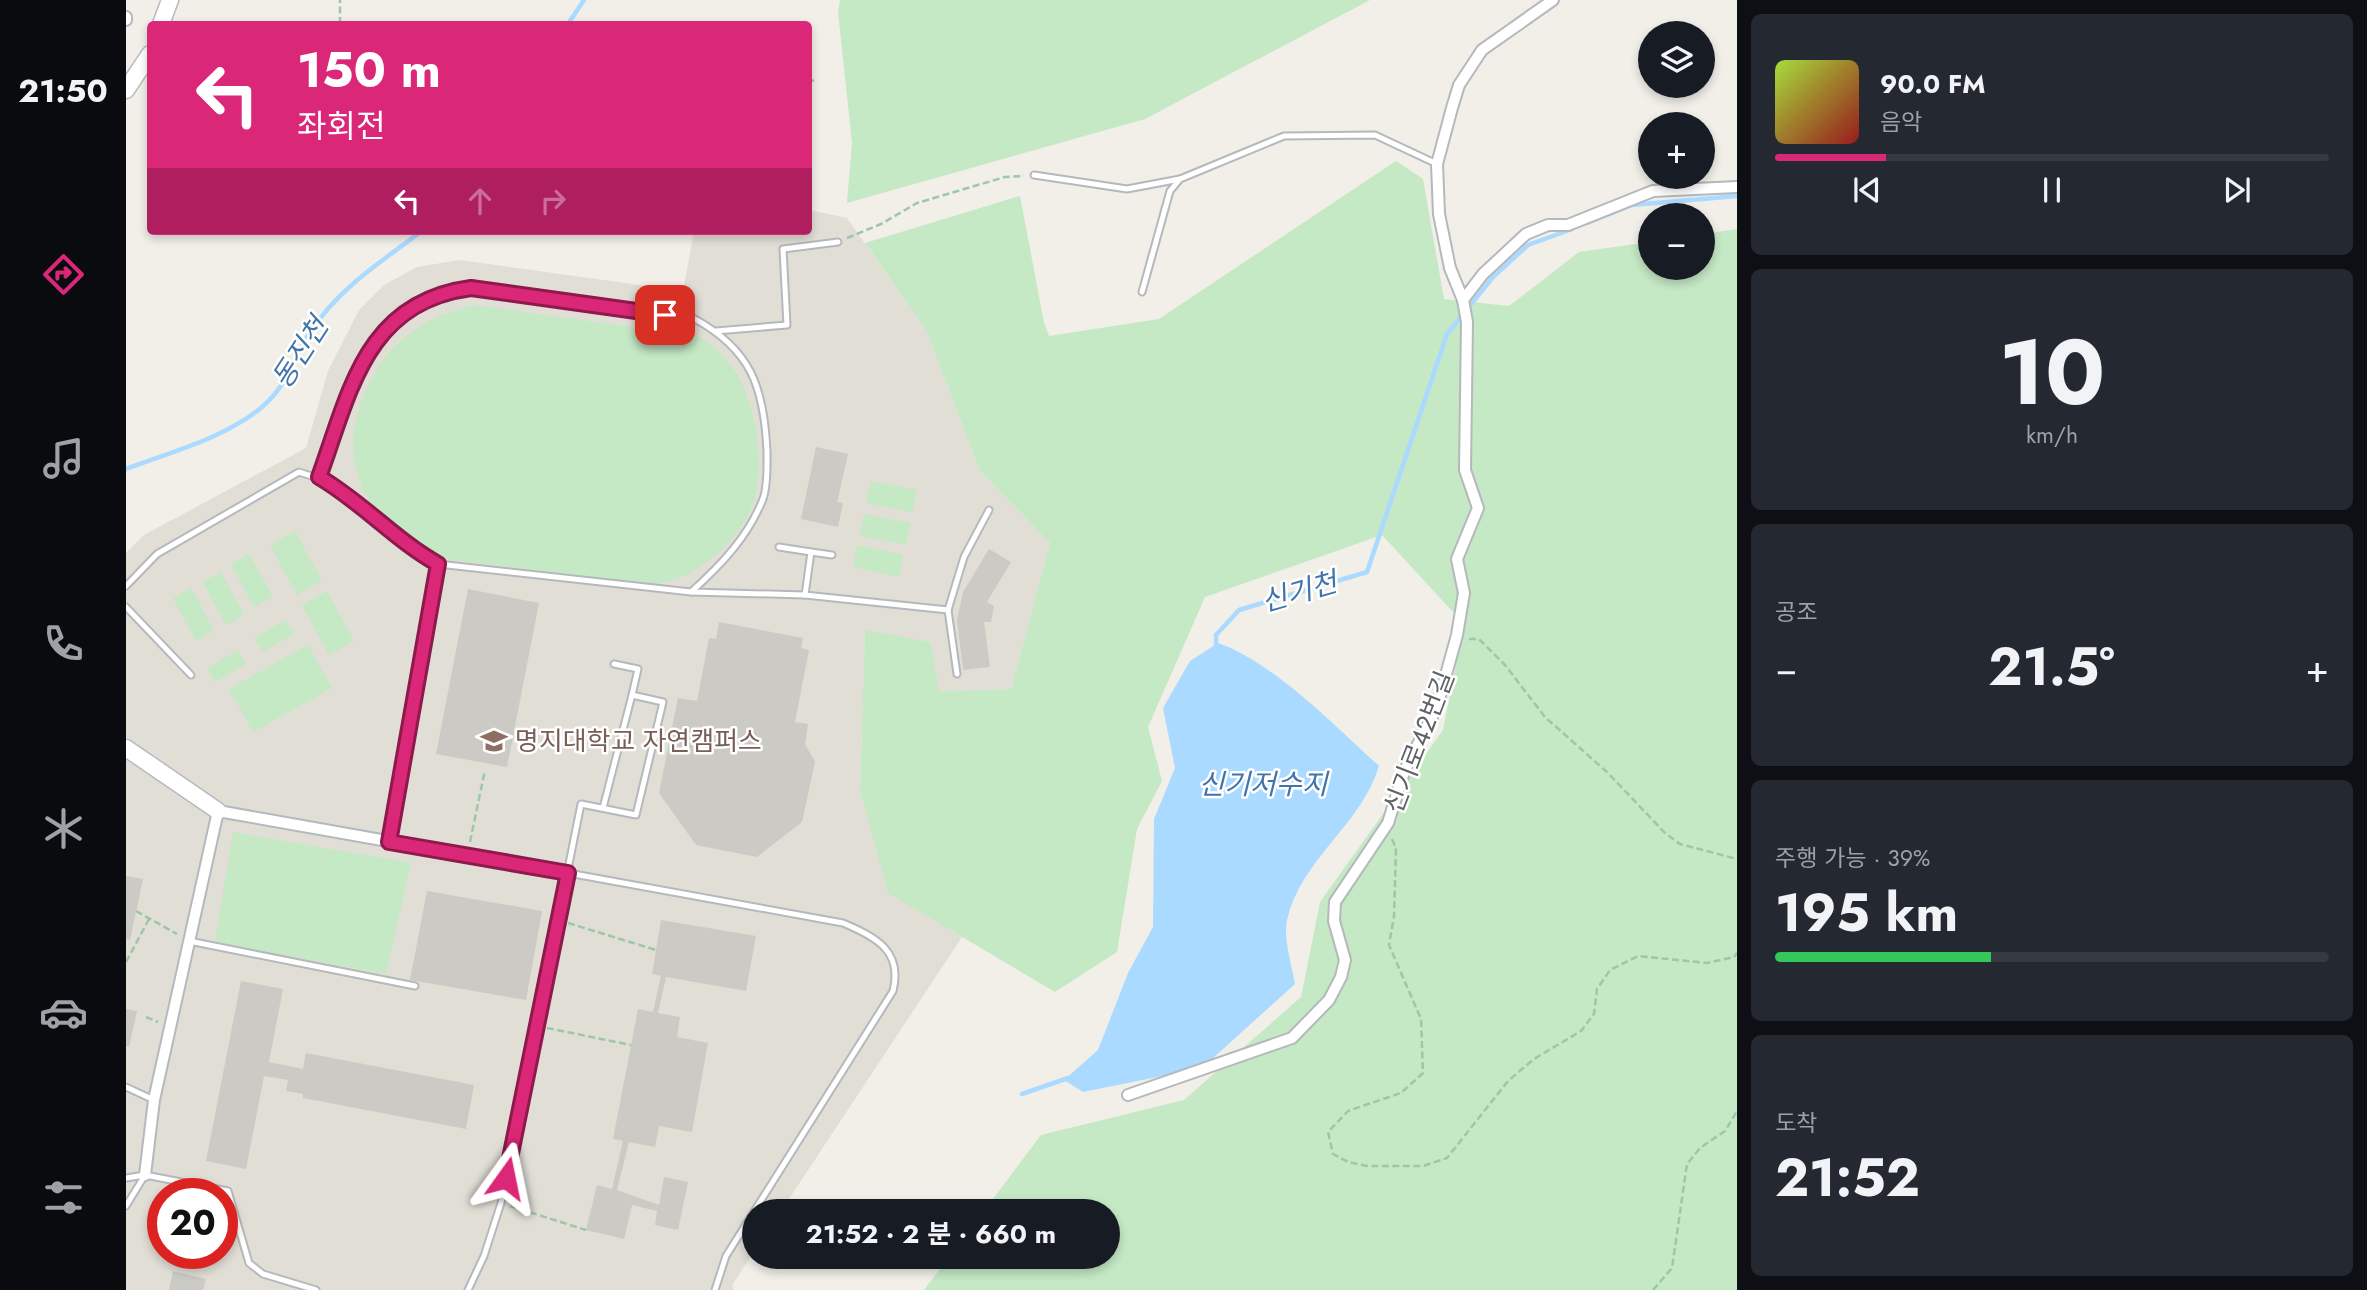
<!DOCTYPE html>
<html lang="ko">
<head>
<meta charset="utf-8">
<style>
  body { margin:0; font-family:Jost,"Noto Sans KR",sans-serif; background:#242831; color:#f1f3f6; height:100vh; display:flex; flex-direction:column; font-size:26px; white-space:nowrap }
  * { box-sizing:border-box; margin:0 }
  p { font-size:23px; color:#9ea1a6 }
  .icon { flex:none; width:38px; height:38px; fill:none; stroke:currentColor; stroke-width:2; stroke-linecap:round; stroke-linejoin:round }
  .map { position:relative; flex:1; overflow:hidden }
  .details { display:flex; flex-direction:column; gap:14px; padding:14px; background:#0d0f14; width:630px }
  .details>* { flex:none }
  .banner { position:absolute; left:21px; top:21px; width:665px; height:214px; border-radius:7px; box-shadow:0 4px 10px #0003; background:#db2777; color:#fff; overflow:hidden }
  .buttons { position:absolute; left:1512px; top:21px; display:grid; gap:14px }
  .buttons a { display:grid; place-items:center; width:77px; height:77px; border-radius:50%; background:#171b24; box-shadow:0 4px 10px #0003; font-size:35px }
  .speed { position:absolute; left:21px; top:1178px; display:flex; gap:14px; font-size:35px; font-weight:700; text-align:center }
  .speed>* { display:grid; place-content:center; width:91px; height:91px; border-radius:50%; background:#171b24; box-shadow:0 4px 10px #0003; line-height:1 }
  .speed .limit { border:10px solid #d22; background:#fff; color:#111 }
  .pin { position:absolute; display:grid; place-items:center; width:60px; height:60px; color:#fff; margin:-30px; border-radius:14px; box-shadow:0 4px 10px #0006 }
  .me { position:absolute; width:77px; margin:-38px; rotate:12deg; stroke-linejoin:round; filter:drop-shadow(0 0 5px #0008) }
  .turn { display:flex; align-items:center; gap:24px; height:147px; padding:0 35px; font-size:32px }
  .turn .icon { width:91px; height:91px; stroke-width:2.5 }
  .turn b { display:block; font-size:49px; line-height:60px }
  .lanes { display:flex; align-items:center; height:66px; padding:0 35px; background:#0003; justify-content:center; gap:35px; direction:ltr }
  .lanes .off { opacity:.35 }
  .big { font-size:52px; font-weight:700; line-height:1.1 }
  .details .widget { flex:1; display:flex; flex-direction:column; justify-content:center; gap:10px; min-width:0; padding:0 24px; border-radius:10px; background:#242831 }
  .details .dial { align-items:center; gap:0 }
  .dial b { font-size:91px; line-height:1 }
  .song { display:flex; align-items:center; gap:21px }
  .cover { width:84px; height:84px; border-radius:10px; background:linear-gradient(135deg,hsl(80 70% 55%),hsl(0 70% 35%)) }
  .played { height:7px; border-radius:4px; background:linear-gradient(90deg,#db2777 20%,#363941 20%) }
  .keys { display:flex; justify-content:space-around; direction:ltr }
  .heat { display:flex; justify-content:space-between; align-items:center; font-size:38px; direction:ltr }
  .charge { height:10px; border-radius:5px; background:linear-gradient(90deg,#34c759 39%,#363941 0) }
  .trip { position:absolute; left:616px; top:1199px; width:378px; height:70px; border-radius:35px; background:#171b24; box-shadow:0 4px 10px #0003; font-weight:700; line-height:70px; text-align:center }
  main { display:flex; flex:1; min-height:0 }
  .dock { display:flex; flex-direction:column; width:126px; justify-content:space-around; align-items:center; background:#090b0e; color:#9ea1a6 }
  .dock .icon { width:49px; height:49px }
  .dock .current { color:#db2777 }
  .dock b { font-size:32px; color:#f1f3f6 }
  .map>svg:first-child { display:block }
  .education { fill:#e1ded6; fill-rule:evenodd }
  .green { fill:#c5e8c5 }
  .water { fill:#aadaff }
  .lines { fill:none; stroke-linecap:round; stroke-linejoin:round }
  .stream { stroke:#aadaff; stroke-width:4.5 }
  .building { fill:#cccac5 }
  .service-casing { stroke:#b5b8bc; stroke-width:9 }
  .minor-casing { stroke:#b5b8bc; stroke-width:14 }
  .secondary-casing { stroke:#b6babf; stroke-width:19 }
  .path { stroke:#9cc7a9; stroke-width:2.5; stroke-dasharray:7 3.5; stroke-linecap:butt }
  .service { stroke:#fff; stroke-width:5 }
  .minor { stroke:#fff; stroke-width:10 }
  .secondary { stroke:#fff; stroke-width:16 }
  .route-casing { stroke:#8e194d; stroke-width:18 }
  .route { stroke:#db2777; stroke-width:12 }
  .labels { text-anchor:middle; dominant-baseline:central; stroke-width:5; stroke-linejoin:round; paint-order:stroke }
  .education-label { font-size:26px; fill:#785e54; stroke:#fff; text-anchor:start }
  .street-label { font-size:26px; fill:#5f6368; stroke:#fff }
  .water-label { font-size:28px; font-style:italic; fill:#4174aa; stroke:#fff }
</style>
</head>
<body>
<main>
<nav class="dock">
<b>21:50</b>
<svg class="icon current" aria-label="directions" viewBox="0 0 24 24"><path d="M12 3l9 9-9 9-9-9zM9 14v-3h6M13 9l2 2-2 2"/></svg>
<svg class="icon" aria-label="music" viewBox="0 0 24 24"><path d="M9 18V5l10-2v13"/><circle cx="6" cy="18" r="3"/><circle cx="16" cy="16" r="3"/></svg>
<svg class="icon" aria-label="phone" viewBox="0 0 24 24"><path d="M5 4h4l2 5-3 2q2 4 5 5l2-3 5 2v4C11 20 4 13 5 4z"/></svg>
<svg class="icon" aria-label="climate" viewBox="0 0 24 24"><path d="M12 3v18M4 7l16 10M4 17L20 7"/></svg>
<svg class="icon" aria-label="car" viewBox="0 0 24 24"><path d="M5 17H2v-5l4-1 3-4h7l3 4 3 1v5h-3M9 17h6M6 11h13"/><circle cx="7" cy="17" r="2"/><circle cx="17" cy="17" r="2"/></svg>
<svg class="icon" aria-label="filters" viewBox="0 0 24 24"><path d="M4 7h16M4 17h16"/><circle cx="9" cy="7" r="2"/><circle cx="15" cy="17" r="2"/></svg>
</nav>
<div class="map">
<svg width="1611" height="1290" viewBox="0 0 1611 1290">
  <rect width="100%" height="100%" fill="#f1efe8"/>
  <path class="education" d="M683,210L721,218L800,330L854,471L924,543L885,689L812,691L805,642L739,631L734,791L762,892L836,937L655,1211H628V1252L606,1285L608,1290H0V553L18,535L180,448L202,371L233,310L258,285L291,267L334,260L557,291L568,231H682ZM37,1194H96V1253H37Z"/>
  <g class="green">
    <path d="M714,0H1244L1019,119L721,203L726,143L712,12Z"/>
    <path d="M1270,161L1297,179L1318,299L1383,306L1453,252L1524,242V268H1577V234L1611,229V1290H798L823,1257L982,1256V1211H858L915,1135L1058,1100L1175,997L1194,902L1317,730L1338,624L1256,535L1079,597L1022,727L1036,781L1011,829L991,952L929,992L762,893L734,791L739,630L805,642L813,691L885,689L924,543L854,471L800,330L739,243L894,196L918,323L923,336L1033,319Z"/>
    <path d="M349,305L570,336C606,353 624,392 630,430C633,449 634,474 630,493C620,539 570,581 524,585C499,588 442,575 413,571C387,567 361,564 335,561C325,559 312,560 303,556C291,551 279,540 269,531C227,493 216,445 239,393C260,343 297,316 349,305Z"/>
    <path d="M745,481L791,490L786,512L740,503Z"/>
    <path d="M738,514L784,523L780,545L734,536Z"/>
    <path d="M169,531L196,581L171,595L144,545Z"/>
    <path d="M731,545L777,555L773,577L727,567Z"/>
    <path d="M123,554L147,597L128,607L105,564Z"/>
    <path d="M95,572L118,615L100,625L77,582Z"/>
    <path d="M65,588L88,631L70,641L47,598Z"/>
    <path d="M201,591L228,641L203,655L176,605Z"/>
    <path d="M160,620L168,634L137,652L128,638Z"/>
    <path d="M182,645L206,688L127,732L103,689Z"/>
    <path d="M112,650L120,664L89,682L81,668Z"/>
    <path d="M107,832L285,863L260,974L89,942Z"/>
  </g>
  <path class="water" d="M1092,643C1147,662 1209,726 1253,766C1236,824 1175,859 1161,920C1157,938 1166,966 1169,984L1076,1068L957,1092L938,1080L972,1050L1002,973L1027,927L1028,819L1049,768L1037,708L1064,661Z"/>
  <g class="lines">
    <g class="stream">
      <path d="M442,24L458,0"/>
      <path d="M1461,223L1506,205L1611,196"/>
      <path d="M0,469C45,452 99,438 136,407C164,383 166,359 185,331C213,288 256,261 296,231"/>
      <path d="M1090,648V635L1113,610L1241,572L1321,334L1367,277L1402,245L1446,229"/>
      <path d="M896,1094L942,1078"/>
    </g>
  </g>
  <g class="building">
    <path d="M690,447L722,454L711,502L717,503L712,527L675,519Z"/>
    <path d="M863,549L885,562L861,602L868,606L865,622H858L864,667L837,670L831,620L837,592Z"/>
    <path d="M342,589L413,603L381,767L310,754Z"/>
    <path d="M593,622L677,638L675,648L683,650L669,722L682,724L679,744L689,762L676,822L631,857L570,845L533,793L552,698L571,701L583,638L590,639Z"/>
    <path d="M0,876L17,879L4,940L0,939Z"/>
    <path d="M301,891L416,911L400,1000L284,980Z"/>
    <path d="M535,920L630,936L620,991L540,977L532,1013L554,1017L551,1037L582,1043L566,1132L533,1126L529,1147L503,1142L491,1190L533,1205L538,1177L562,1182L552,1230L529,1225L531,1211L506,1205L498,1239L460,1230L471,1185L486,1189L497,1141L487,1139L512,1009L527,1012L535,976L526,974Z"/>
    <path d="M115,981L157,989L143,1062L177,1069L180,1053L348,1085L340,1129L177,1098V1094L160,1091L162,1080L138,1076L120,1169L80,1161Z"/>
    <path d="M0,1009L11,1011L3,1047L0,1046Z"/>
    <path d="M47,1271L80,1279L77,1290H43Z"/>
  </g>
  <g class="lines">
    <defs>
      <g id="service">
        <path d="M908,175L1001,189L1054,179"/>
        <path d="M1016,292L1044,191L1054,179L1158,136L1249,135L1311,164"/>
        <path d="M590,331L661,325L657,249L712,242"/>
        <path d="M653,547L685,552L679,595"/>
        <path d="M685,552L706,555"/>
        <path d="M0,586L31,554L173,472C228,487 263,537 312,564L565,592C595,565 622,537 637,499C642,485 641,465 641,451C638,387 625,349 567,318L345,288C239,302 223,392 193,477"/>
        <path d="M565,592L679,595L822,610L838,557L863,510"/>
        <path d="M0,607L65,675"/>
        <path d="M822,610L831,674"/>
        <path d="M488,664L512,669L506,695"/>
        <path d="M263,842L312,564"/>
        <path d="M442,873L717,923C750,937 777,951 767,991L600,1256L589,1290"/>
        <path d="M63,941L289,986"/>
        <path d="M0,1087L28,1100"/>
        <path d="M0,1178L19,1175L102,1191L123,1263L137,1274L190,1290"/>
        <path d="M0,1206L19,1175"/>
        <path d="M342,1290L358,1256L375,1203L455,804L510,815L537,702L506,695L477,808"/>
      </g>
      <g id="minor">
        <path d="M0,17V20"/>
        <path d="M1337,300L1357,274L1400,234L1422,225H1442L1527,191L1611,187"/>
        <path d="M1002,1095L1166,1038L1203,1000L1215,977L1219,960L1208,921L1209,902L1262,823L1278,772L1311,707L1331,635L1338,593L1331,559L1352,508L1339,470L1341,322L1337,300L1324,268L1313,214L1311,164L1326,108L1333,85L1356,50L1427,0"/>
        <path d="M19,1175L28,1100L92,811L442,873"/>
      </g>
      <g id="secondary">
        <path d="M35,24L44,0"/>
        <path d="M0,90L24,54"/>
        <path d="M0,748L92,811"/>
      </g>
    </defs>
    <use href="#service" class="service-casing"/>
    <use href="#minor" class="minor-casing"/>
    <use href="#secondary" class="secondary-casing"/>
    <g class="path">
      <path d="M214,24V0"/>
      <path d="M682,83L688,80"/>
      <path d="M721,238L755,224L791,203L879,177L898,176"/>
      <path d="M1343,639H1353L1379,665L1419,717L1482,773L1539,833L1554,844L1611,859"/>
      <path d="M1266,839L1270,848L1268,916L1263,945L1295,1019L1297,1073L1275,1093L1222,1111L1202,1132L1207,1154L1222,1162L1241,1166H1297L1321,1158L1382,1081L1408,1059L1455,1031L1468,1014L1471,989L1484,970L1512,956L1581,963L1608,957L1611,953"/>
      <path d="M344,842L359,770"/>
      <path d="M10,911L51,934"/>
      <path d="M442,923L530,950"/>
      <path d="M0,962L23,919"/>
      <path d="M20,1017L32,1022"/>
      <path d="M421,1028L505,1045"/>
      <path d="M384,1206L460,1230"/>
      <path d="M1527,1290L1546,1268L1561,1164L1574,1148L1599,1131L1611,1111"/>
    </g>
    <use href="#service" class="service"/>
    <use href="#minor" class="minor"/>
    <use href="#secondary" class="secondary"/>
  </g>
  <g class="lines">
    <defs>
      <path id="route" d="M380,1178L442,873L263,842L312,564C269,540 236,502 193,477C224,392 239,302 345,288L539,315"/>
    </defs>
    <use href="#route" class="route-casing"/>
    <use href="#route" class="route"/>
  </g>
  <defs>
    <symbol id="university-bare" viewBox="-9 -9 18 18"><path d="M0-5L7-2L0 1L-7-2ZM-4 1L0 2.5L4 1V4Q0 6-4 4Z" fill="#8d6e63" stroke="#fff" stroke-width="2.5" paint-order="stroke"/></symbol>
  </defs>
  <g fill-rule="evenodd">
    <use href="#university-bare" x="349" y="722" width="38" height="38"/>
  </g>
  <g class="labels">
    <g class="education-label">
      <text x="389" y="741">명지대학교 자연캠퍼스</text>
    </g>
    <g class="street-label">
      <text transform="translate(1293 742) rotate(-69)">신기로42번길</text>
    </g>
    <g class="water-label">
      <text transform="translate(174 353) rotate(-57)">동진천</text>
      <text transform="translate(1173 592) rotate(-16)">신기천</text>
      <text x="1137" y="784">신기저수지</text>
    </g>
  </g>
</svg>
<div class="buttons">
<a><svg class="icon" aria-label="layers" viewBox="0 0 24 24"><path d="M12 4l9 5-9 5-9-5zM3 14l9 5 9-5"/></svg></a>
<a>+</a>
<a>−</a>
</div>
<div class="speed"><div class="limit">20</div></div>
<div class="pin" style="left:539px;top:315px;background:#d93025"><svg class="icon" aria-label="arrive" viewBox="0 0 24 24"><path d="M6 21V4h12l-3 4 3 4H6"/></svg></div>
<svg class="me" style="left:380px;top:1178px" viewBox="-20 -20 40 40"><path d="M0-17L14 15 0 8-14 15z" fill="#db2777" stroke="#fff" stroke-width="4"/></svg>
<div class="trip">21:52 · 2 분 · 660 m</div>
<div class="banner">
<div class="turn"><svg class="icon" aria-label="left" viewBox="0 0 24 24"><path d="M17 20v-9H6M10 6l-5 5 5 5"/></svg><div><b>150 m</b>좌회전</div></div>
<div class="lanes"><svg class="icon" aria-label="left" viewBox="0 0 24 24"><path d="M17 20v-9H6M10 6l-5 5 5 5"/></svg><svg class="icon off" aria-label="ahead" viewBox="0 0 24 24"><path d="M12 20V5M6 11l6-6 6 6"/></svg><svg class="icon off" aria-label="right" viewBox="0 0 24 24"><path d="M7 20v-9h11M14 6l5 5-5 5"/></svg></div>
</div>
</div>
<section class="details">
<div class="widget">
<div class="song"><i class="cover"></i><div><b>90.0 FM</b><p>음악</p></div></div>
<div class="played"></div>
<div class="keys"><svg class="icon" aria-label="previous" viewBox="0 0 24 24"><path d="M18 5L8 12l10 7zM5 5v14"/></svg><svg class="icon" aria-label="pause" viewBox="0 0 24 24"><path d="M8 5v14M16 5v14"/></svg><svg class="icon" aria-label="next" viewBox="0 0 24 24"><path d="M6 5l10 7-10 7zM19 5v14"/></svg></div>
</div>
<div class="widget dial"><b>10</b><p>km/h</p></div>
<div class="widget"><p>공조</p>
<div class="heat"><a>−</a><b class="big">21.5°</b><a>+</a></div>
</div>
<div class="widget"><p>주행 가능 · 39%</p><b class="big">195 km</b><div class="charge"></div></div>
<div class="widget"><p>도착</p><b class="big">21:52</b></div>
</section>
</main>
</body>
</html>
